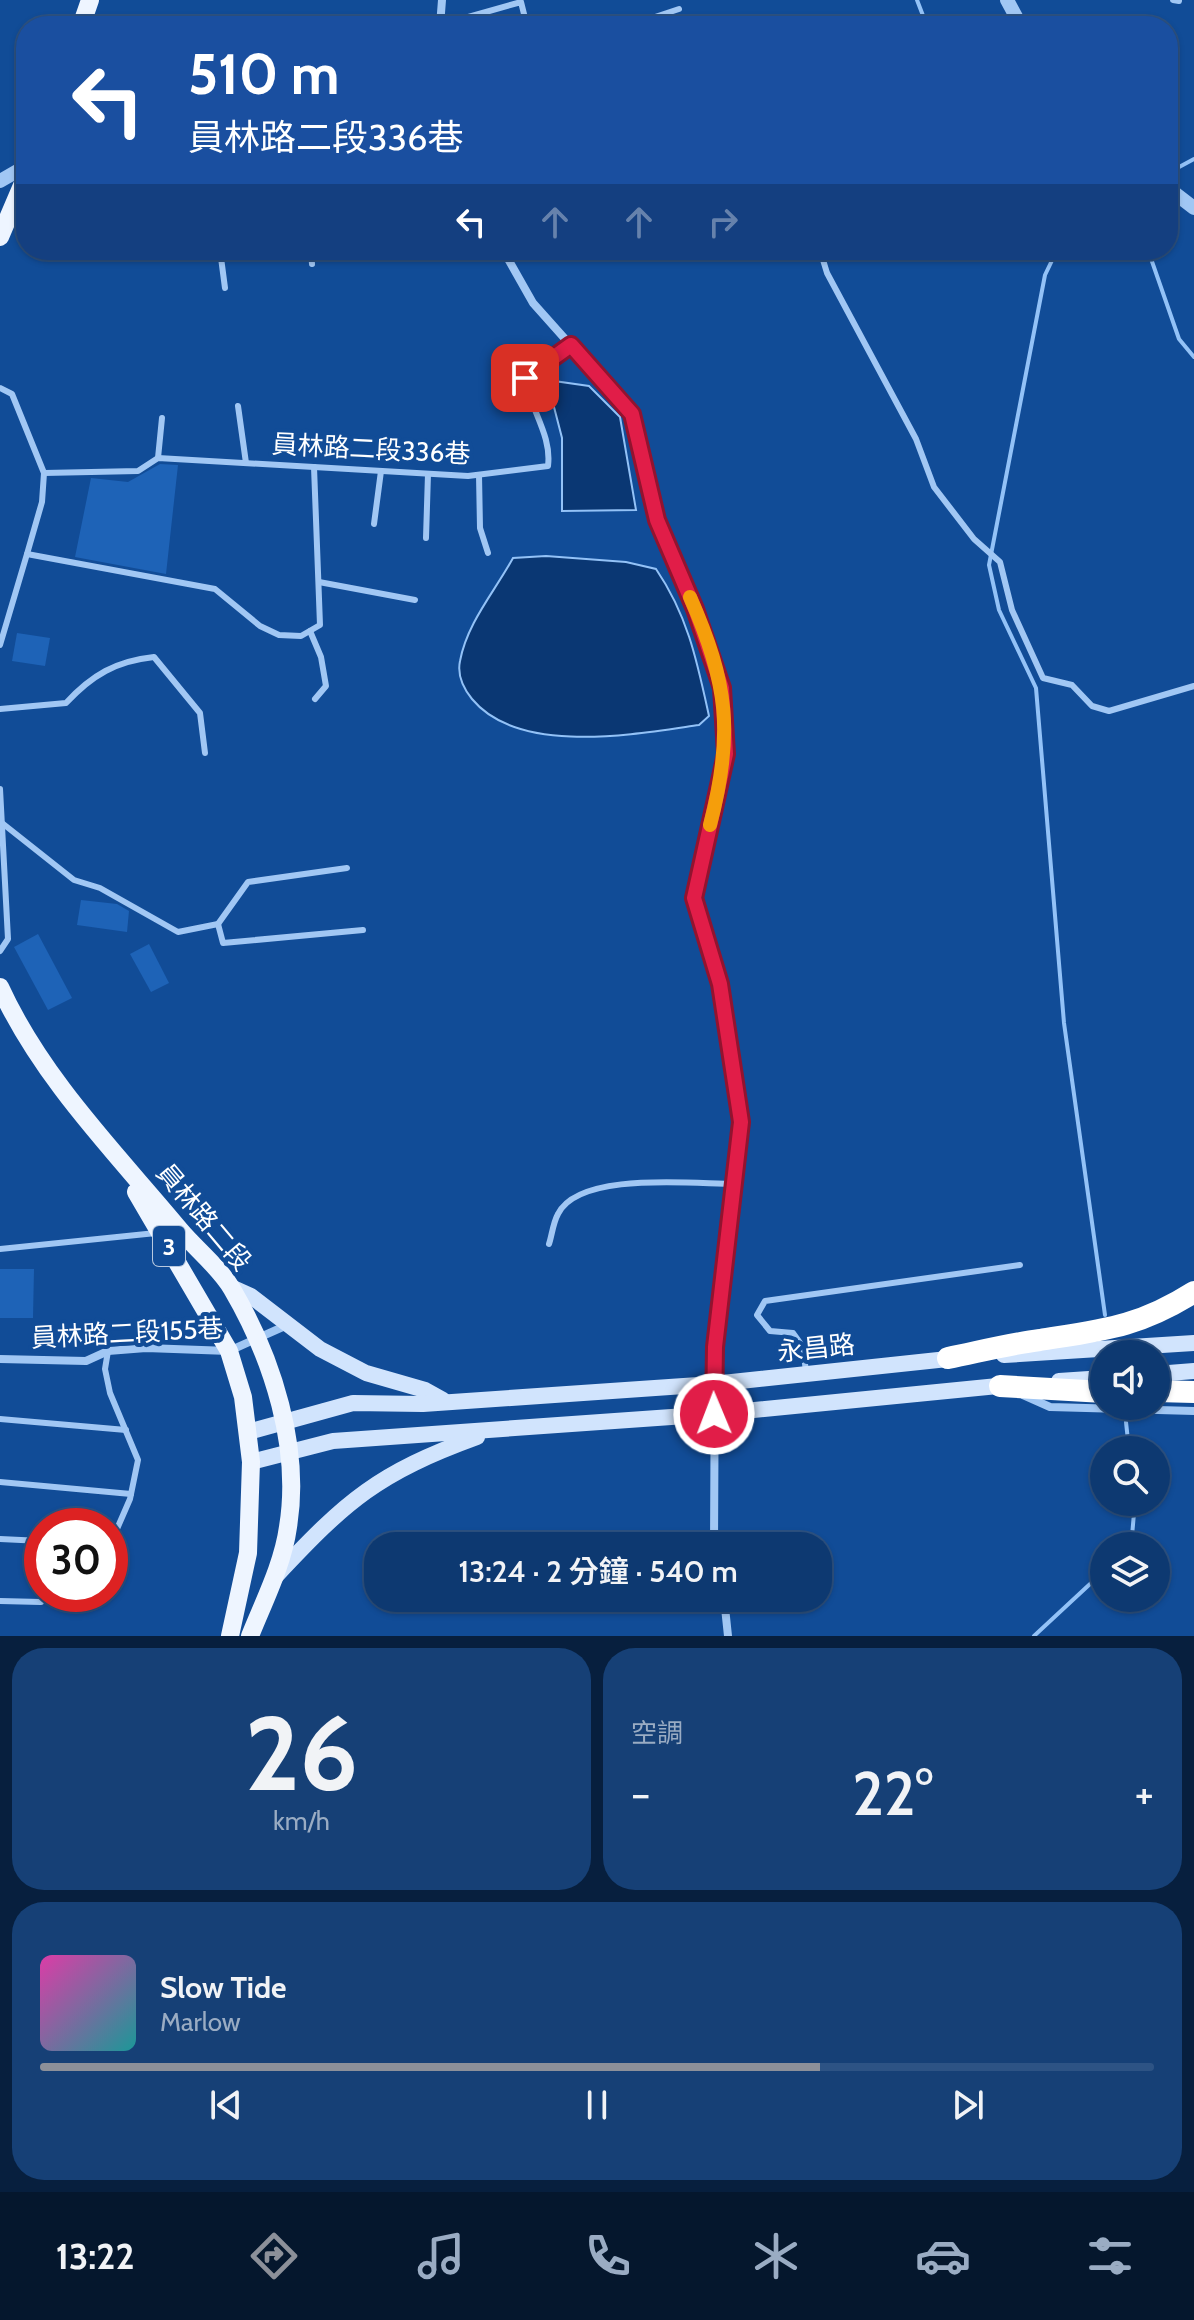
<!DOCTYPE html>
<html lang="zh-TW">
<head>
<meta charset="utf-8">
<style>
  body { margin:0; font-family:Cabin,"Noto Sans TC",sans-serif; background:#164076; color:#f1f3f6; height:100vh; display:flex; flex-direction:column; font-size:30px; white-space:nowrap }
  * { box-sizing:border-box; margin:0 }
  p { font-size:26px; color:#9aacc3 }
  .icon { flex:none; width:44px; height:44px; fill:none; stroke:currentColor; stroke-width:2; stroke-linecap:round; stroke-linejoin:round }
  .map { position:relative; height:1636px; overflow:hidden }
  .sheet { display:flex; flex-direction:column; gap:12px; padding:12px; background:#071f3e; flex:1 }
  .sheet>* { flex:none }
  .top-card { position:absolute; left:16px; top:16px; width:1162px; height:244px; border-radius:32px; box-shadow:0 2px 6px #0004,0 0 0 2px #2d5384; background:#1a4fa0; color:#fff; overflow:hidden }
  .tools { position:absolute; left:1090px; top:1340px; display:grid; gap:16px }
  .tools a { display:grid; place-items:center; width:80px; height:80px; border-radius:50%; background:#0d3971; box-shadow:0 2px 6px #0004,0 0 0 2px #2d5384; font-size:40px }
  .speed { position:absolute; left:24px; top:1508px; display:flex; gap:16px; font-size:40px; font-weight:700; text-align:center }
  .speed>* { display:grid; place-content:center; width:104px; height:104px; border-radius:50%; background:#0d3971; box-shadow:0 2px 6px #0004,0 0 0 2px #2d5384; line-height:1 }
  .speed .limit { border:12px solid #d22; background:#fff; color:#111 }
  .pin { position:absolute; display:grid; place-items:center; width:68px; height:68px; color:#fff; margin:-34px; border-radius:16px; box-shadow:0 4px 12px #0006 }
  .me { position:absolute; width:88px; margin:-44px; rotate:359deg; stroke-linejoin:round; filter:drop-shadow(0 0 6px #0008) }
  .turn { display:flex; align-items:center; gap:28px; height:168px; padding:0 40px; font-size:36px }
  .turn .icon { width:104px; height:104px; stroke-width:2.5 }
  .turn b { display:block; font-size:56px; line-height:68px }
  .lanes { display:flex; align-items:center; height:76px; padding:0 40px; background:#0003; justify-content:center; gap:40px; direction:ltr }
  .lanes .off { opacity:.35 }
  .big { font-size:60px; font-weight:600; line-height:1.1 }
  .sheet .widget { flex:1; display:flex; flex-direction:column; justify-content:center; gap:12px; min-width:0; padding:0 28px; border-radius:32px; background:#164076 }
  .sheet .dial { align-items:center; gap:0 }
  .dial b { font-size:104px; line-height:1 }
  .song { display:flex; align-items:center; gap:24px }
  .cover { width:96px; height:96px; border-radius:12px; background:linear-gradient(135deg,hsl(320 70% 55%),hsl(180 70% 35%)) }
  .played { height:8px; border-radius:4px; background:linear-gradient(90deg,#8c9099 70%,#2d5384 70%) }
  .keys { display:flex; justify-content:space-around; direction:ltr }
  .heat { display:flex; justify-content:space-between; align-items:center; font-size:44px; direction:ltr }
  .sheet .tiles { flex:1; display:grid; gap:12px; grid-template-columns:1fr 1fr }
  .widget:last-child { grid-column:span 2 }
  .trip { position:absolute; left:364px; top:1532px; width:468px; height:80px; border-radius:32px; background:#0d3971; box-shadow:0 2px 6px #0004,0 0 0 2px #2d5384; font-weight:600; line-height:80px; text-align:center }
  .dock { display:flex; height:128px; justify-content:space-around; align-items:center; background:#05172d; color:#9aacc3 }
  .dock .icon { width:56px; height:56px }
  .dock .selected { color:#8c9099 }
  .dock b { font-size:36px; color:#f1f3f6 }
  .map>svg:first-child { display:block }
  .water { fill:#0a3773; stroke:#93c2f7; stroke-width:2 }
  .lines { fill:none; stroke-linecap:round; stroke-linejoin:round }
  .stream { stroke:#93c2f7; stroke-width:4 }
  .building { fill:#1e63b7 }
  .service { stroke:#a1c7f4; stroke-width:6 }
  .minor { stroke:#a1c7f4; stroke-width:8 }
  .tertiary { stroke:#a1c7f4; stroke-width:14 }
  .secondary { stroke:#d1e4fd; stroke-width:16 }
  .primary { stroke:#eef5ff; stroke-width:18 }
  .motorway { stroke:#fff; stroke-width:22 }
  .route-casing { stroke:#92132f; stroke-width:20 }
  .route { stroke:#e11d48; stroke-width:14 }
  .slow { stroke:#f59e0b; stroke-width:14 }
  .labels { text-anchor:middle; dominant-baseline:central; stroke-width:8; stroke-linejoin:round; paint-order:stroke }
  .shield { fill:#114c97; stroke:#b8c9e0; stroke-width:2 }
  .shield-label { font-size:24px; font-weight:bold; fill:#fff }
  .street-label { font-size:26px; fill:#fff; stroke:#114c97 }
</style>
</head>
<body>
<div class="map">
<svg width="1194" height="1636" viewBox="0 0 1194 1636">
  <rect width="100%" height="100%" fill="#114c97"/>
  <g class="water">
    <path d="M547,380L589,386L620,417L636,510L562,511V438Z"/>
    <path d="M546,556L626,562L656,569C688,616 697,661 709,716L699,725C636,734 519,756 472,699C464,689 457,675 460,661C467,623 495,591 513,558Z"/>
  </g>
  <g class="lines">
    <g class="stream">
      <path d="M917,0L927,26"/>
      <path d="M1168,173L1194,159"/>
      <path d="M1057,250L1045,275L989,565L999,610L1036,688L1064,1023L1105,1315"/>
      <path d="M1148,250L1179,339L1194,357"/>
      <path d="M1126,1422L1129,1450"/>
      <path d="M1125,1546L1132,1536L1135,1502"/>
      <path d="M1034,1636L1104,1571"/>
    </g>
  </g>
  <g class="building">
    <path d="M160,464L178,465L166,574L75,557L91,478L128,482Z"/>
    <path d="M17,633L50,638L45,666L12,661Z"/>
    <path d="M81,900L117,904L129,911L127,932L77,925Z"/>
    <path d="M38,934L72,998L48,1010L14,947Z"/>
    <path d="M149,944L169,983L151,992L130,954Z"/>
    <path d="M0,1269H34L33,1318H0Z"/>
  </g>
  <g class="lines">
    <g class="service">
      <path d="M1173,0L1179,1"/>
      <path d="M440,25L521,2L527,26"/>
      <path d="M628,26L679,9"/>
      <path d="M220,250L225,288"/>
      <path d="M311,250L312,264"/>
      <path d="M820,250L827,273L916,439L934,487L974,539L1000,562L1012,610L1043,678L1072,685L1092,706L1109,711L1194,686"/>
      <path d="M0,388L12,394L44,473L42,502L27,554"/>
      <path d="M238,406L246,463"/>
      <path d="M158,458L162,418"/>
      <path d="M44,473L138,471L158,458L468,476L548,466C552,435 530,409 525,378L571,345"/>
      <path d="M479,475L480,528L488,553"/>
      <path d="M374,524L381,471"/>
      <path d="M426,538L428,474"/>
      <path d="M319,582L415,600"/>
      <path d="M310,631L321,657L326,686L315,699"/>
      <path d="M0,645L27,554L215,589L260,626L279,635L301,636L320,625L314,467"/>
      <path d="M0,709L66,703C92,675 116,661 154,657L200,713L205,753"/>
      <path d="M0,789L8,939L0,951"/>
      <path d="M2,823L74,880L100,888L178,932L218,924L248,882L347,868"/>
      <path d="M218,924L223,943L363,930"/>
      <path d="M549,1244C552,1235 553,1223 558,1214C579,1171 693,1184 734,1184"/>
      <path d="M0,1249L156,1233"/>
      <path d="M108,1351L105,1369L110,1393L138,1460L130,1499L110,1545"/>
      <path d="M806,1372L803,1347L793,1333L770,1331L757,1315L765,1301L1020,1265"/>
      <path d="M0,1419L126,1430"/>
      <path d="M0,1482L131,1494"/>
      <path d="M0,1539L42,1541"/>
      <path d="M0,1601L41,1602"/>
    </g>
    <g class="minor">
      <path d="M440,26L442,0"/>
      <path d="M503,250L533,303L632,414L657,520L695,609L722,688L726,754L694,898L720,984L741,1122L715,1347L714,1546"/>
      <path d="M0,1359L86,1361L108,1351L146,1348L229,1351L285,1326"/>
      <path d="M1023,1395L1050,1407L1194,1411"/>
      <path d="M724,1598L728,1636"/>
    </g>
    <g class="tertiary">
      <path d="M1007,0L1021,26"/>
      <path d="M0,181L26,166"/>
      <path d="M1168,188L1194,208"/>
    </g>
    <g class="secondary">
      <path d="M231,1287L251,1296L320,1349L366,1373L425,1390L443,1400"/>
      <path d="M1004,1355L1194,1343"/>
      <path d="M1156,1374L1194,1371"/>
      <path d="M1059,1381L1104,1378"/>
      <path d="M248,1432L353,1403L423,1404L713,1384L957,1358"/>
      <path d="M251,1462L333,1441L714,1414L1008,1385"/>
      <path d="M276,1576C347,1500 378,1473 477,1437"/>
    </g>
    <g class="primary">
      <path d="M81,26L90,0"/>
      <path d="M0,237L26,176"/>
      <path d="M0,987C42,1079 116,1153 180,1230C196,1249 220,1268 232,1289C273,1359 301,1448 288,1527C283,1564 264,1601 250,1636"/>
      <path d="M136,1192L229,1351L243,1397L251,1462L248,1553L230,1636"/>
    </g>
    <g class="motorway">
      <path d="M948,1358C978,1352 1009,1344 1040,1340C1103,1330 1139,1327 1194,1292"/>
      <path d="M1000,1386L1104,1392"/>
      <path d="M1156,1391L1194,1392"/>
    </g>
  </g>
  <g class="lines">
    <defs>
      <path id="route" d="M525,378L571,345L632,414L657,520L695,609L722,688L726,754L694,898L720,984L741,1122L715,1347L714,1414"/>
    </defs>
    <use href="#route" class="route-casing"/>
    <use href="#route" class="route"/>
    <path class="slow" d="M690,597C728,683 734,734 710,825"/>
  </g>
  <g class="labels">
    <rect class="shield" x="153" y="1226" width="32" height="40" rx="6"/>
    <g class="shield-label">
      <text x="169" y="1246">3</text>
    </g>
    <g class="street-label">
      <text transform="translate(371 449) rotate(3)">員林路二段336巷</text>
      <text transform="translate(204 1217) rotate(50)">員林路二段</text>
      <text transform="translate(127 1333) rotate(-3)">員林路二段155巷</text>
      <text transform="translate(816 1348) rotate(-6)">永昌路</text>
    </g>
  </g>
</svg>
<div class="tools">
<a><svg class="icon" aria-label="sound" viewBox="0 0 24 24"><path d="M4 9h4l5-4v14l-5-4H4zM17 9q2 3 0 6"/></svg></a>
<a><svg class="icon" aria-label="search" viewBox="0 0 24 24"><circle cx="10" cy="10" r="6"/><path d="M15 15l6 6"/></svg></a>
<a><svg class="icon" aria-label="layers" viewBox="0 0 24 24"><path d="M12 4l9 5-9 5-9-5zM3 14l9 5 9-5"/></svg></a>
</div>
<div class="speed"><div class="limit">30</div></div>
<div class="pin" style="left:525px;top:378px;background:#d93025"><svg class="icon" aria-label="arrive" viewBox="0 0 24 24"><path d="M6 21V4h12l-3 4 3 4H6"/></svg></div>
<svg class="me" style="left:714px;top:1414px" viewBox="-20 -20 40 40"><circle r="17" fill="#e11d48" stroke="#fff" stroke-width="3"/><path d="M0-11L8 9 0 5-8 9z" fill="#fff"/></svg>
<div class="trip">13:24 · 2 分鐘 · 540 m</div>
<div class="top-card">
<div class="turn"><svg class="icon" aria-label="left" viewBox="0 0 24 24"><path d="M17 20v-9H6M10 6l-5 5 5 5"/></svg><div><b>510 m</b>員林路二段336巷</div></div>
<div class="lanes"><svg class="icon" aria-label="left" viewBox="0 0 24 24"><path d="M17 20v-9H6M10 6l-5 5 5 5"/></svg><svg class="icon off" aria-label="ahead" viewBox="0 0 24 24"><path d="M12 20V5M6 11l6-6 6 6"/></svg><svg class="icon off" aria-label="ahead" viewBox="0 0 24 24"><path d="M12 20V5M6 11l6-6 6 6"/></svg><svg class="icon off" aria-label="right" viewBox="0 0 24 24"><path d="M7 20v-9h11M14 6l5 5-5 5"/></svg></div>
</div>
</div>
<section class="sheet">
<div class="tiles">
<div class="widget dial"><b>26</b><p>km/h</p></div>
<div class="widget"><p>空調</p>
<div class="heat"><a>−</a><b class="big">22°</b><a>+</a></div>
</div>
<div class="widget">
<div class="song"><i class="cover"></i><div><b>Slow Tide</b><p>Marlow</p></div></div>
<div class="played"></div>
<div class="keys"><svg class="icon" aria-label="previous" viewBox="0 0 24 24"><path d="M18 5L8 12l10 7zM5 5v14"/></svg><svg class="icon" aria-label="pause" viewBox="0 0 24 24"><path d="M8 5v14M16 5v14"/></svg><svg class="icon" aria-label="next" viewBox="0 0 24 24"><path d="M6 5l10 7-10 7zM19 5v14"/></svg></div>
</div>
</div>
</section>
<nav class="dock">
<b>13:22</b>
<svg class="icon selected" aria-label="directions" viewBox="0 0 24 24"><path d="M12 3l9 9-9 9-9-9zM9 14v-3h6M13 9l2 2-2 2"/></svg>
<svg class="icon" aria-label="music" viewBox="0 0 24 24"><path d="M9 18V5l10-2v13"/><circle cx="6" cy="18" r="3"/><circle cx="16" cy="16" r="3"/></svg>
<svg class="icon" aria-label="phone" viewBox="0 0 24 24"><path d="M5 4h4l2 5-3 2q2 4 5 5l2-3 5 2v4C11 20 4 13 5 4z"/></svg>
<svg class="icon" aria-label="climate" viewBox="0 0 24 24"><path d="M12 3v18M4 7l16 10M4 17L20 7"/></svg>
<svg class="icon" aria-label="car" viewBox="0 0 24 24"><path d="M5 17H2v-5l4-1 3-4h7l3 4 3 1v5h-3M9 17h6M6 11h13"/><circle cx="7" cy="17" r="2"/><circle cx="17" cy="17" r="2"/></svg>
<svg class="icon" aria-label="filters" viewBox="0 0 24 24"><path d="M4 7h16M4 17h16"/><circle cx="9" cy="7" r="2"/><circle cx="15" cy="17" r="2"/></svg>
</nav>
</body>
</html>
